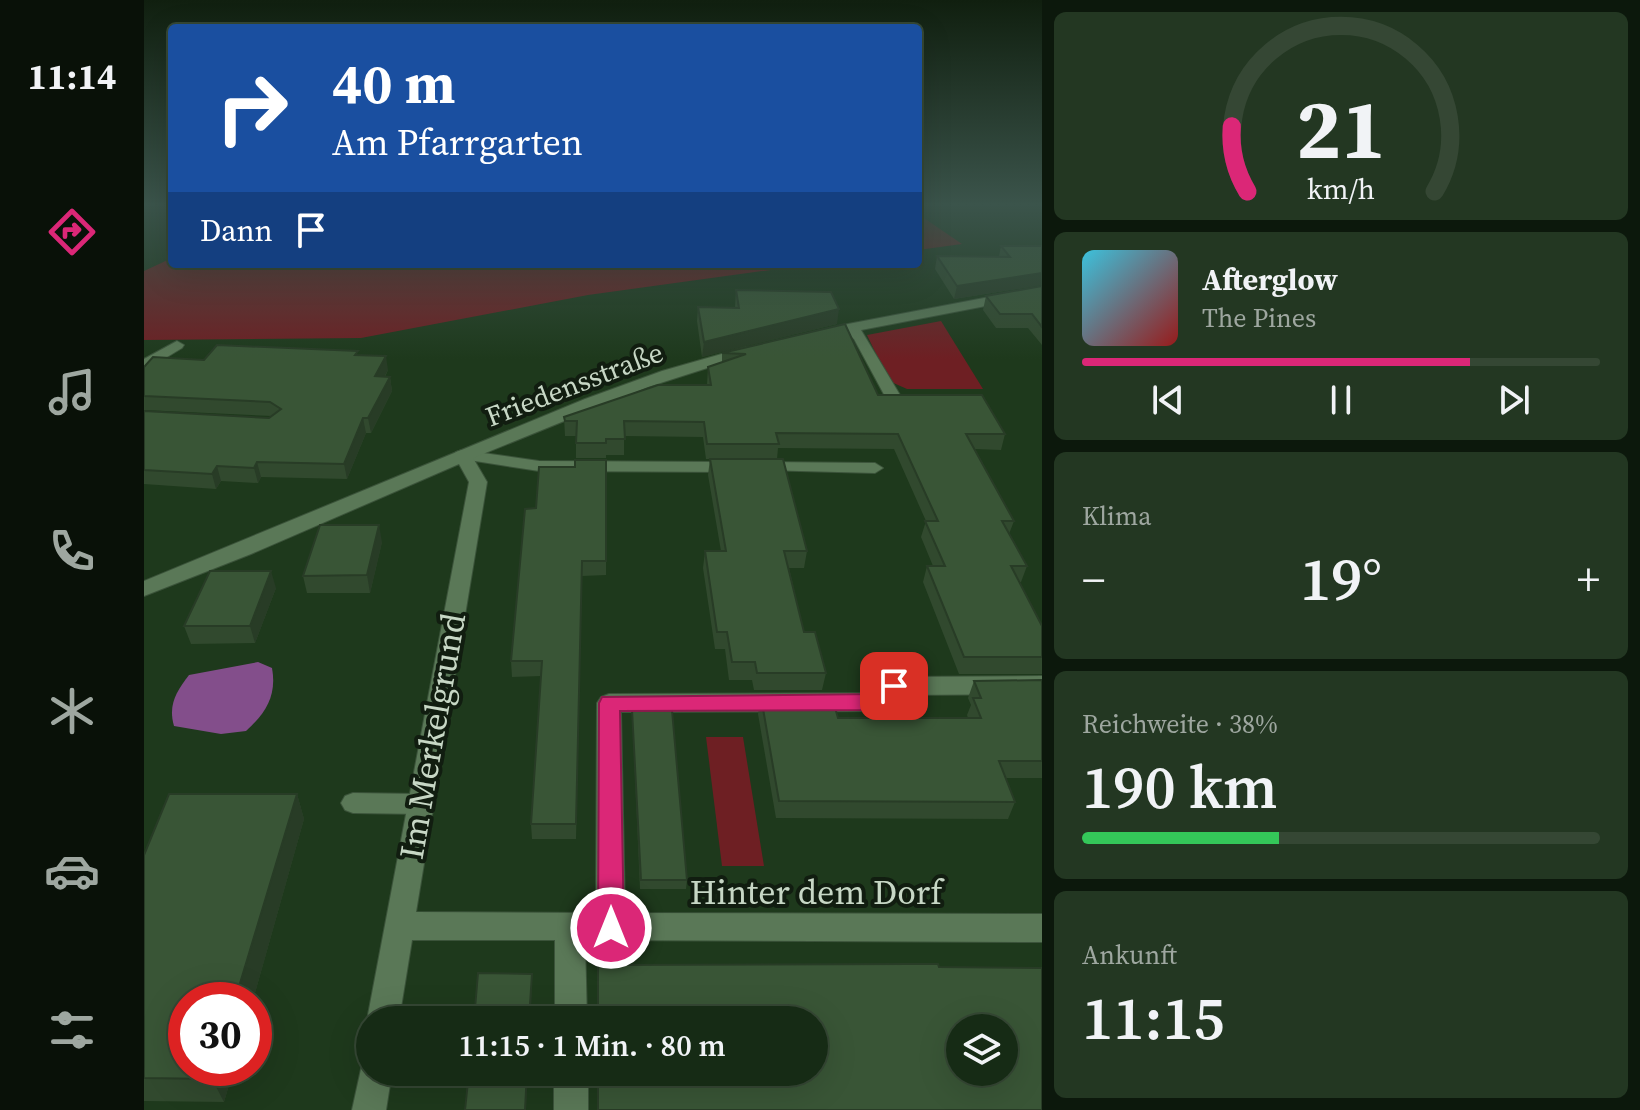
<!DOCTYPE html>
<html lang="de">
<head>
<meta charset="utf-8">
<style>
  body { margin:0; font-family:"Source Serif 4",serif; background:#233722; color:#f1f3f6; height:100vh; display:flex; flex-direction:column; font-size:30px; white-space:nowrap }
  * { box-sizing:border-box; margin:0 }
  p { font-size:26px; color:#9ea7a0 }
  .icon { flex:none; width:44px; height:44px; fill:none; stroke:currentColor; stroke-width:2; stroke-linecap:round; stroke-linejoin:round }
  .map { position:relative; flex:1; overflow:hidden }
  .panel { display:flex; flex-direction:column; gap:12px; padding:12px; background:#0c180c; width:598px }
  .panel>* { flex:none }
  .top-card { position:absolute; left:24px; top:24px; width:754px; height:244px; border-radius:8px; box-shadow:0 8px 32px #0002,0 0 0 2px #354734; background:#1a4fa0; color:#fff; overflow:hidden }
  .fabs { position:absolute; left:802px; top:1014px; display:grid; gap:16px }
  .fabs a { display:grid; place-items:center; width:72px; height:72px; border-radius:50%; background:#162b15; box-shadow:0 8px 32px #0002,0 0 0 2px #354734; font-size:40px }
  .speed { position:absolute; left:24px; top:982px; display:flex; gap:16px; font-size:40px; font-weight:700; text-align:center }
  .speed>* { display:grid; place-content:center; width:104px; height:104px; border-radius:50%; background:#162b15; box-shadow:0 8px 32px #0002,0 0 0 2px #354734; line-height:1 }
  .speed .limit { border:12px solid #d22; background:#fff; color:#111 }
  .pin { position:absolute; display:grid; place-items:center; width:68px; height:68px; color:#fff; margin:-34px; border-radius:16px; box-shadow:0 4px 12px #0006 }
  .me { position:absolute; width:88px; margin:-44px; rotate:0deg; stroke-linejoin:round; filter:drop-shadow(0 0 6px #0008) }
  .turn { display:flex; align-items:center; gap:28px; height:168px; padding:0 32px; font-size:36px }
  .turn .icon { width:104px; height:104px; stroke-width:2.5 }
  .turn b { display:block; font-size:56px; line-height:68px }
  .then { display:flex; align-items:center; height:76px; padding:0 32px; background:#0003; gap:16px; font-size:30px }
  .big { font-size:60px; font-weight:600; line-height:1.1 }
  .panel .widget { flex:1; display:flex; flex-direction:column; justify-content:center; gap:12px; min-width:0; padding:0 28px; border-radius:12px; background:#233722 }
  .panel .dial { align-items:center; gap:0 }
  .dial svg { height:208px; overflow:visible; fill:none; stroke:#354734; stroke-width:7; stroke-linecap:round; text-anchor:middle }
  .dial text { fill:#f1f3f6; stroke:none }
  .song { display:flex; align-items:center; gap:24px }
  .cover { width:96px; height:96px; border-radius:12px; background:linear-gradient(135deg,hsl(190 70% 55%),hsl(0 70% 35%)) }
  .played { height:8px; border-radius:4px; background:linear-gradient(90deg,#db2777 75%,#354734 75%) }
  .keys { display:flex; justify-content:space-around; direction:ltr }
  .heat { display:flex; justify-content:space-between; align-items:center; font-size:44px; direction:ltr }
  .charge { height:12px; border-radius:6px; background:linear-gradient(90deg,#34c759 38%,#354734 0) }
  .trip { position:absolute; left:212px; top:1006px; width:472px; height:80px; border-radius:40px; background:#162b15; box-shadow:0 8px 32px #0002,0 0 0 2px #354734; font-weight:600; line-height:80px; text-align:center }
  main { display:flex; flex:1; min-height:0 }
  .dock { display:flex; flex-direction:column; width:144px; justify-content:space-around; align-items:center; background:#091108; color:#9ea7a0 }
  .dock .icon { width:56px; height:56px }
  .dock .current { color:#db2777 }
  .dock b { font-size:36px; color:#f1f3f6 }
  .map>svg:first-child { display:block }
  .green { fill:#6e1f23 }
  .water { fill:#834e8b }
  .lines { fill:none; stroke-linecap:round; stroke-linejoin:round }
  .lane-casing { stroke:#3b533a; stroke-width:2 }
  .street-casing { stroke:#3b533a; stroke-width:2 }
  .lane { fill:#5a7857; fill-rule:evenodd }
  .street { fill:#5a7857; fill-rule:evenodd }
  .wall { fill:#31492e }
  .shaded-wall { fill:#283c26 }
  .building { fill:#395536; stroke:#283c26; stroke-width:2; fill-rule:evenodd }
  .route { fill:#db2777; stroke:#8e194d; stroke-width:2 }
  .labels { text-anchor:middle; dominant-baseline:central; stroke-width:8; stroke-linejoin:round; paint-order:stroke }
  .street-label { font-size:28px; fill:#c7d7c5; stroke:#111d10 }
  .near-street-label { font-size:34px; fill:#c7d7c5; stroke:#111d10 }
</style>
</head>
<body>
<main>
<nav class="dock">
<b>11:14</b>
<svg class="icon current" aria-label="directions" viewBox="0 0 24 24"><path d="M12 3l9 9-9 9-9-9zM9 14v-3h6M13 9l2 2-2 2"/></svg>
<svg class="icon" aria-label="music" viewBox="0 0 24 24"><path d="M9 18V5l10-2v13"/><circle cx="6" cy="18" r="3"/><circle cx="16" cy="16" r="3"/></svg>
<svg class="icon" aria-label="phone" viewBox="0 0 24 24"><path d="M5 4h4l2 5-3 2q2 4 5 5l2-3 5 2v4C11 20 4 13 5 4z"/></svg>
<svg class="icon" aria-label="climate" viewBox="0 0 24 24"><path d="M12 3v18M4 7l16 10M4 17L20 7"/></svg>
<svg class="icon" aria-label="car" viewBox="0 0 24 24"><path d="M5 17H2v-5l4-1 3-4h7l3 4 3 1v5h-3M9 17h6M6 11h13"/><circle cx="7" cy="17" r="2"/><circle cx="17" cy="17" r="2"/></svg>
<svg class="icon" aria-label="filters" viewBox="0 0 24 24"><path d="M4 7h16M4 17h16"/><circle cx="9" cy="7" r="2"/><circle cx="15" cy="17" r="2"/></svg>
</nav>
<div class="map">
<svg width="898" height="1110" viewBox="0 0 898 1110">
  <rect width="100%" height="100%" fill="#1e391c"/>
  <g class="green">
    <path d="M774,214L818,244L774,250Z"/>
    <path d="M28,258V264H670L444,295L217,338L0,340V271Z"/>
    <path d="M797,321L839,389H763L745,381L723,335Z"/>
    <path d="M562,737H599L620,866H578Z"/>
  </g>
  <path class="water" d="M114,662L128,668C133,695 122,713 102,731L77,734L30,726C24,705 32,692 45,675Z"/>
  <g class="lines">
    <defs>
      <g id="lane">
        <path d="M318,450L395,461L587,462L595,467L587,472L395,471L312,458L310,455L312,452Z"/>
        <path d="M620,462L731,463L739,468L731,473L614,470L612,467Z"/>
        <path d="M209,793L275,794L283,797L287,804L283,811L275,814L209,813L201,810L197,803L201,796Z"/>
      </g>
      <g id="street">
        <path d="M898,287V295L717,330L759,400L751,405L743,400L710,339L702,333L676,338L669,334L704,324Z"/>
        <path d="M33,341L40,345L38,348L0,371V359Z"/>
        <path d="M602,347L609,351L607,354L504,387L329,458L343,482L272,912L452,913L453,703L457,697L465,694L732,693L742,680L750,677L898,676V694L756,695L746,708L738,711L477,712L481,913L898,914V942L441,940L443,1020H411V940H268L255,1020H226V1027L223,1020L325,482L315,464L107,554L0,596V581L441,399L518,371Z"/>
        <path d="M226,1058V1072H248L242,1110H208L219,1060Z"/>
        <rect x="410" y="1072" width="34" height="38"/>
      </g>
    </defs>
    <use href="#lane" class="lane-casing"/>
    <use href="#street" class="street-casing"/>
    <use href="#lane" class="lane"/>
    <use href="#street" class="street"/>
  </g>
  <g class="wall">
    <path d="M857,246H898V285L810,299L791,269L793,256H855Z"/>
    <path d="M898,286V345L884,328H852L839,310L842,296Z"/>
    <path d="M592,290L693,324L558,357L553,321L554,307H591Z"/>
    <path d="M701,324L734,395L861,434L857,450L831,449L870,521L865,534L883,566L877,582H875L898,626V674H815L779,582L783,566H789L777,537L782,521L750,449L634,448L633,459L663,551L660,568H645L660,632L682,673L678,690H610L608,680H585L581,649H571L559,568L561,551H577L564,475L566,459H562L559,437L480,436V455H462V458H432V436H421L420,417L563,385L564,367L578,362V353Z"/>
    <path d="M215,355L244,370L241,377H246L248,391L227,433H222L203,479L117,477L114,483L77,481L72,489L0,484V411L125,418L128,416L0,410V367L60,360Z"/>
    <path d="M462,460V575L438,576L432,839H388L387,824L397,676L368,677L367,661L392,508L431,467Z"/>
    <path d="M238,542L226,593H163L159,576Z"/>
    <path d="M132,588L111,643L47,644L40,626Z"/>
    <path d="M898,680V778H862L871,802L864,819L632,818L614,714L617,697L694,718H824L823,715L827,705L824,698L830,681Z"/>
    <path d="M488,710L543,880L542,889H496Z"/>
    <path d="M153,794L160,819L109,1000H42L90,1068L80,1102L0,1101V855Z"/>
  </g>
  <g class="shaded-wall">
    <path d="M898,273V285L810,299L813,286Z"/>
    <path d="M695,309L693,324L558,357L560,342Z"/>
    <path d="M242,356L244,370L233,390L231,376Z"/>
    <path d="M246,377L248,391L227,433L224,418Z"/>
    <path d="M219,418L222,433L203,479L200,464Z"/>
    <path d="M113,462L117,477L114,483L110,468Z"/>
    <path d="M73,466L77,481L72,489L68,474Z"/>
    <path d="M235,525L238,542L226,593L223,575Z"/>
    <path d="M127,571L132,588L111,643L106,626Z"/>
    <path d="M153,794L160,819L109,1000H91Z"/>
    <path d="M388,974L387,1020H385Z"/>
    <path d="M71,1068H90L80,1102L68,1079Z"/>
    <path d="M383,1072H384L382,1110H381Z"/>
  </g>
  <g class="building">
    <path d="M857,246H898V273L813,286L793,256L866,257Z"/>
    <path d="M898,286V327L888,314H856L842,296Z"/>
    <path d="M592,290L687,292L695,309L560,342L554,307L595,308Z"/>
    <path d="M701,324L734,395H838L861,434H822L870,521H858L883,566H867L898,626V657H820L783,566H801L781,521H794L754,434L632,433L635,444H563L560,422L480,421L481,439H462V443H432L433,421H421L420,417L514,385H567L564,367L602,354L578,353Z"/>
    <path d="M73,345L214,351L211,355L242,356L231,376L246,377L224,418H219L200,464L113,462L110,468L73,466L68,474L0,470V411L125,418L137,409L126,402L0,396V367L9,357L60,360Z"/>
    <path d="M566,459H639L663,551H640L660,632H671L682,673H613L611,662H588L583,632H573L561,551H582Z"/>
    <path d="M431,460H462V561H438L432,824H387L398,661H367L381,509L392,508L395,467H431Z"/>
    <path d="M176,525H235L223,575L159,576Z"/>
    <path d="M66,571H127L106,626H40Z"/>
    <path d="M898,680V761H855L871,802L635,801L617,697H688L694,718H837L829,698H837L830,681Z"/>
    <path d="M488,710H528L543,880H497Z"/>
    <path d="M25,794H153L91,1000H42V1068H71L68,1079L0,1078V855Z"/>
    <path d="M766,964H794L795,967L898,968V1110H454V1072H670V1020H454V965ZM816,1028H860V1072H816Z"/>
    <path d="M334,973L388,974L385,1020H330Z"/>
    <path d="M325,1072H383L381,1110H321Z"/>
  </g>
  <linearGradient id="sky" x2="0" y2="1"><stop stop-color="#101f0f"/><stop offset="0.57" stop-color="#3b544b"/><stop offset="1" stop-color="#3b544b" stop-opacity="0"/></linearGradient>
  <rect width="898" height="359" fill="url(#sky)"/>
  <path class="route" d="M750,678L758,681L761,686L746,707L738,710L476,711L480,928L476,937L467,940L458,937L454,928L455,703L458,697L732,694L743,681Z"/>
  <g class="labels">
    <g class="street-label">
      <text transform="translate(430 384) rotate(-21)">Friedensstraße</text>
    </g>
    <g class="near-street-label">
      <text transform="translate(288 736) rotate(-80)">Im Merkelgrund</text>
      <text x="672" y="892">Hinter dem Dorf</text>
    </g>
  </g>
</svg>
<div class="fabs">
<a><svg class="icon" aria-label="layers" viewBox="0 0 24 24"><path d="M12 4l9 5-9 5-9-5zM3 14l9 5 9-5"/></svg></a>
</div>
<div class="speed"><div class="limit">30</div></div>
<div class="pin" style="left:750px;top:686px;background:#d93025"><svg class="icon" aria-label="arrive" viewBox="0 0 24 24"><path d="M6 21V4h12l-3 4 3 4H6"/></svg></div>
<svg class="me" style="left:467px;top:928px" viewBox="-20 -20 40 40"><circle r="17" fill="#db2777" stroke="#fff" stroke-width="3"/><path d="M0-11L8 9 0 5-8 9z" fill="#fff"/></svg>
<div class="trip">11:15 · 1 Min. · 80 m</div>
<div class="top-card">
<div class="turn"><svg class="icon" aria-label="right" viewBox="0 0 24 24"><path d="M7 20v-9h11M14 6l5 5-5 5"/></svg><div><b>40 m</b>Am Pfarrgarten</div></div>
<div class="then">Dann<svg class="icon" aria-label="arrive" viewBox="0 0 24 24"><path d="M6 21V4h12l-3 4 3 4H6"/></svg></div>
</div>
</div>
<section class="panel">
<div class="widget dial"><svg viewBox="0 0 100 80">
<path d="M14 69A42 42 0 1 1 86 69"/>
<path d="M14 69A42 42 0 0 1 8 44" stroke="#db2777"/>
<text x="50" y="56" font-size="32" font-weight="700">21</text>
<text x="50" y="72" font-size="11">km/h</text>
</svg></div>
<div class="widget">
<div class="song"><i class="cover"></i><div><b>Afterglow</b><p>The Pines</p></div></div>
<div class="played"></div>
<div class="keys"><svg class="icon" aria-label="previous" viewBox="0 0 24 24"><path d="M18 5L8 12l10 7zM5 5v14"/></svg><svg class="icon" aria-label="pause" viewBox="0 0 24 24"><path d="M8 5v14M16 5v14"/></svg><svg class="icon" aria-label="next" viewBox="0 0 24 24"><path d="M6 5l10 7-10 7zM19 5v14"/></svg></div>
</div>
<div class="widget"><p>Klima</p>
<div class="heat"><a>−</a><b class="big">19°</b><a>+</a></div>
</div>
<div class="widget"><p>Reichweite · 38%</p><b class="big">190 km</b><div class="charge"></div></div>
<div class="widget"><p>Ankunft</p><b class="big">11:15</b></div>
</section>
</main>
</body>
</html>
